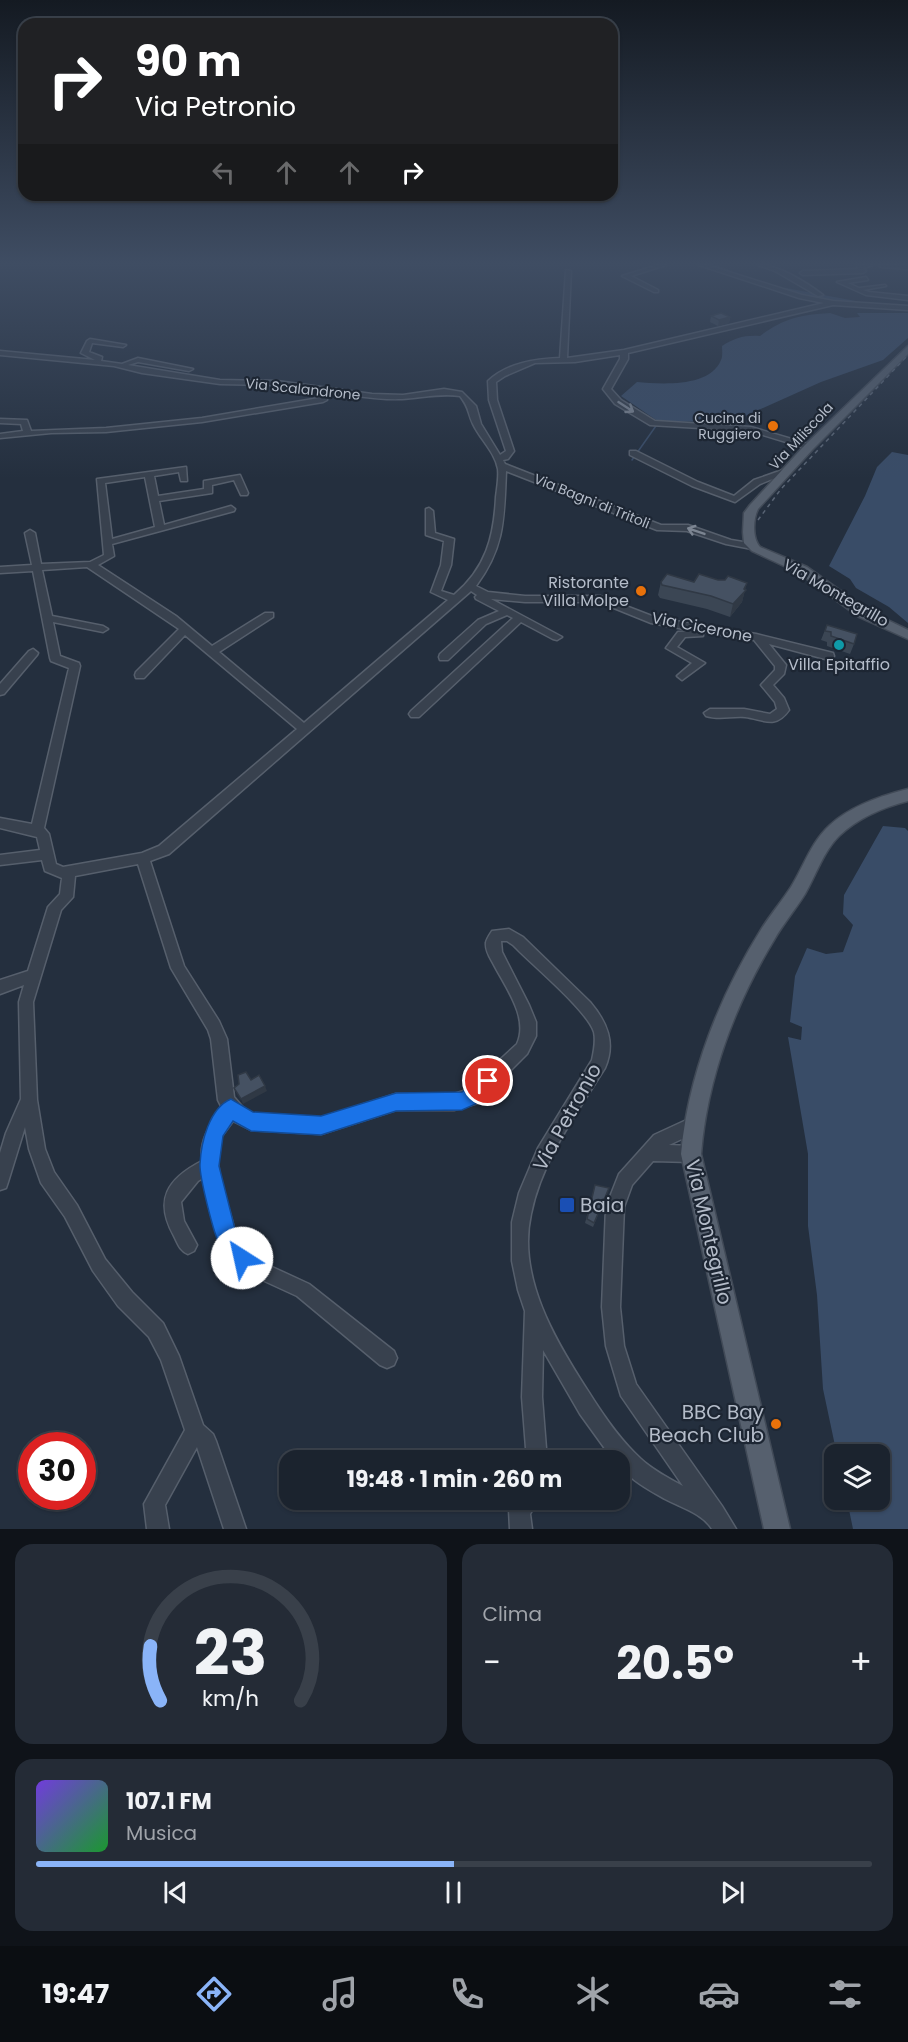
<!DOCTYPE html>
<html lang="it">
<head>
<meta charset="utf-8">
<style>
  body { margin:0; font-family:Poppins,sans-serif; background:#242b36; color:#f1f3f6; height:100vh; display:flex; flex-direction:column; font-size:22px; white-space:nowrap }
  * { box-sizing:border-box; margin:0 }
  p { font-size:20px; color:#a0a4aa }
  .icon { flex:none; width:33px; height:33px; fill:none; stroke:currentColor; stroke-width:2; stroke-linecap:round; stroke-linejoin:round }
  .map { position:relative; height:1529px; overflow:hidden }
  .panel { display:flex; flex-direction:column; gap:15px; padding:15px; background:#0f1319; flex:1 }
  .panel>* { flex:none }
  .hud { position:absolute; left:18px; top:18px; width:600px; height:183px; border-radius:18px; box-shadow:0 2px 4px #0004,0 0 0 2px #39404a; background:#202124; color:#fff; overflow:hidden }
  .tools { position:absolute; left:824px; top:1444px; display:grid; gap:12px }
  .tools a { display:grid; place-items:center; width:66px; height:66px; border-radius:12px; background:#1b232e; box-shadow:0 2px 4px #0004,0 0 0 2px #39404a; font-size:30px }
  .speed { position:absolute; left:18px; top:1432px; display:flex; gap:12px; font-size:30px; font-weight:700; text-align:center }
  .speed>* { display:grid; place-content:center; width:78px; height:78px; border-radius:50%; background:#1b232e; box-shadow:0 2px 4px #0004,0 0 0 2px #39404a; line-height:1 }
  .speed .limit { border:9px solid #d22; background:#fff; color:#111 }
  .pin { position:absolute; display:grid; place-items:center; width:51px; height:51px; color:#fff; margin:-26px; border:3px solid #fff; border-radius:50%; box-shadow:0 2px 6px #0007 }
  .me { position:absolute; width:66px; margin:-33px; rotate:325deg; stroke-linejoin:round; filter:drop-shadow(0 0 4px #0008) }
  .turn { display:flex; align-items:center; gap:21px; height:126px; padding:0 18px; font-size:27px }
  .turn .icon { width:78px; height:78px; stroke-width:2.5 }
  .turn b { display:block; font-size:42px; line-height:51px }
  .lanes { display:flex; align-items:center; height:57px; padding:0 18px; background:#0003; justify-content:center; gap:30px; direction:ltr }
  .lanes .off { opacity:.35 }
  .big { font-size:45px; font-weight:700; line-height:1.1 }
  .panel .card { flex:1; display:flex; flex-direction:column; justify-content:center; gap:9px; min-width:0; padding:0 21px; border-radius:18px; background:#242b36 }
  .panel .dial { align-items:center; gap:0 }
  .dial svg { height:156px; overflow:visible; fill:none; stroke:#39404a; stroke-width:7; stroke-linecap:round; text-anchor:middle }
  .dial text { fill:#f1f3f6; stroke:none }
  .song { display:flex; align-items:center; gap:18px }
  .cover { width:72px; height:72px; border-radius:9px; background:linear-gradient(135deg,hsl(260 70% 55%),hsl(130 70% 35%)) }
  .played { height:6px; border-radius:3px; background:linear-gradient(90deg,#8ab4f8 50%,#39404a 50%) }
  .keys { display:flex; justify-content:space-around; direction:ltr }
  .heat { display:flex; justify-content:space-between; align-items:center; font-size:33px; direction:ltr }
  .panel .tiles { flex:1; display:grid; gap:15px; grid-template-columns:1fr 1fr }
  .card:last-child { grid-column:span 2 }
  .trip { position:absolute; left:279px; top:1450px; width:351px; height:60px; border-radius:18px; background:#1b232e; box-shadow:0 2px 4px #0004,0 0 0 2px #39404a; font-weight:700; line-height:60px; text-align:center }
  .tab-bar { display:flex; height:96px; justify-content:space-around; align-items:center; background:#0b0e12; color:#a0a4aa }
  .tab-bar .icon { width:42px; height:42px }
  .tab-bar .selected { color:#8ab4f8 }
  .tab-bar b { font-size:27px; color:#f1f3f6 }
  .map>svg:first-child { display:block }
  .water { fill:#394c67 }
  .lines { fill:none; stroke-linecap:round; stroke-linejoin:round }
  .stream { stroke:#394c67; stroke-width:1.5 }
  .canal { stroke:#394c67; stroke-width:4.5 }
  .minor-casing { stroke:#565f6c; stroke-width:3 }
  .major-casing { stroke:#414a57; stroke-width:3 }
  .minor { fill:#38414e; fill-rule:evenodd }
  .major { fill:#56606e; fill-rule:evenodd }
  .rail { stroke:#5a6575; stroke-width:1.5; stroke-dasharray:4 4; stroke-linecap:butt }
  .wall { fill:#3b4654 }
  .shaded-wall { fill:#303945 }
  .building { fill:#455162; stroke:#303945; stroke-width:1.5 }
  .oneway { stroke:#7c8592 }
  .route { fill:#1a73e8; stroke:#114b97; stroke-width:1.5 }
  .food-dot { fill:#e8710a; stroke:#1d2633; stroke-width:2 }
  .culture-dot { fill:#0f9aa8; stroke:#1d2633; stroke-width:2 }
  .transit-dot { fill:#1a4fb4; stroke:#1d2633; stroke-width:2 }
  .labels { text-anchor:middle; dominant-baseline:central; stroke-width:4.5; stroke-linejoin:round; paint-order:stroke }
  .far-street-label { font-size:14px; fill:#b4bcc9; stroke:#1d2633 }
  .far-poi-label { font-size:14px; fill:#b4bcc9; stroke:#1d2633; text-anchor:end }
  .poi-label { font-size:16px; fill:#b4bcc9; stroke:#1d2633; text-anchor:end }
  .street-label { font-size:16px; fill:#b4bcc9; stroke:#1d2633 }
  .near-street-label { font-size:20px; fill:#b4bcc9; stroke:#1d2633 }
  .near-poi-label { font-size:20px; fill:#b4bcc9; stroke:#1d2633; text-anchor:start }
</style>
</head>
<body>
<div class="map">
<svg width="908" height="1529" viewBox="0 0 908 1529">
  <rect width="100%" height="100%" fill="#242f3e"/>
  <g class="water">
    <path d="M830,313L845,318L860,317L857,313H908V338L883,360L821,382L734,421L659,422L621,396L637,382C660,384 710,388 721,360C723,356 722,349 722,346C734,338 745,335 760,336C784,318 800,315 830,313Z"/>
    <path d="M892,452L908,455V623L889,607L856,588L850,579L829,566L865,496L877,467Z"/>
    <path d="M883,826L905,828L908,831V1529H853L847,1500H879V1455H837L823,1389L817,1295L808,1226V1154L788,1037L801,1040L802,1027L790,1022L795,976L807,948L826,954L843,952L853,925L843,914L844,895Z"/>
  </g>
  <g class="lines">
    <path class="stream" d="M632,460L658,423"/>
    <g class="canal">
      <path d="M707,265L726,271"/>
      <path d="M784,290L854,303"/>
    </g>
    <defs>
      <g id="minor">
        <path d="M658,265H666L631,276L658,290V292H654L622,276Z"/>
        <path d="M699,265H707L802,295L833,301L908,306V310L833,305L628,353V359L611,389L621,400L655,421L751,427L812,445L813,447L809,449L750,431L650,425L615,404L603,389L620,359V355L575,362L535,363L505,376L496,382L497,400L514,451L508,459L503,460L505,464L661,525H688L731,540L755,544L757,546L752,549L726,544L687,531L657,530L506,471C504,518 505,547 476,586L488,592L525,596H600L657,618L756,634L833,653L834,656L833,659L829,660L769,644L786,665L784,674L773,685L784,698L789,710C775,730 763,719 745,717C731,716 719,720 706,716L704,713L710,709H744L770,714L777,709L775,702L761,685L775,670V666L754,640L703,632V636L685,637L677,647L705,663L682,680L677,676L692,663L666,648L678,632L695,631L651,623L599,602H525L491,599L562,637L557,640L553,639L521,622L419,717H411L409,714L411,711L513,618L507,615L486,624L448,660H440L439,657L440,654L478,620L499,611L476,599L475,597L477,595L471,591L169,854L150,861L184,966L219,1021L227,1039L234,1097L246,1111L252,1114L321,1118L396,1094H454L467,1090L517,1044C529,1018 506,988 494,965C491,959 485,951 486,943C486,940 490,934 492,931L509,929L523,937L590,1002C607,1022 616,1043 605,1068C576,1114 542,1160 531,1214C517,1277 555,1340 588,1391C603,1415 620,1440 641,1459C653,1470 668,1478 683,1486L621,1396L606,1346L602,1307L606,1207L619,1174L654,1135L693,1117L699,1119L701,1125L699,1131L669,1145L691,1146L697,1148L699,1154L697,1160L691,1162L653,1161L632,1185L624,1207L620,1307L624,1346L636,1384L722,1506L736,1529H712C702,1513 682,1508 665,1499C649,1490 632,1481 620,1466V1461H615L611,1457L580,1414L543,1350L542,1397L547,1461H527L522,1397L525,1311L518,1290L512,1261V1222L519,1193L538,1148L592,1060C594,1051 596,1041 594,1032C587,1010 531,964 513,945L507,941H501L502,952L529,1005L536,1022V1036L527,1054L478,1103L454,1110H396L321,1134L251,1130L233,1121L221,1137L217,1153L220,1180L237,1238L259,1261L309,1284L394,1351L397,1358L394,1365L387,1368L380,1365L297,1296L247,1273L224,1249L203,1178L198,1181L181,1202L184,1221L197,1245L194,1251L188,1254C180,1251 178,1244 174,1236C154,1200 167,1179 202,1161C199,1140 211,1124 222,1108L218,1100L211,1039L208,1030L171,968L138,864L75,876L73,897L61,910L33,1002L37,1100L45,1149L54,1172L77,1205L105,1259L132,1292L163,1323L179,1356L203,1425L213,1434L216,1441L246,1529H224L197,1447L165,1505L169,1529H147L144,1504L185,1430L161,1360L149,1337L118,1306L93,1271L65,1217L41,1183L29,1149L25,1127L8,1182L6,1188L0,1190V1153L6,1133L21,1099L19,1002L24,985L0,994V980L28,971L48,907L60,894L62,878L45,871L42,860L0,865V855L40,850L37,837L0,828V818L32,824L69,668L51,661L50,658L33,571L0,573V567L32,565L25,533L30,530L35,533L41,564L90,562L104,555L97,479L186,467L187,481H181L179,472L154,476L158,496L204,489V481L240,475L248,493L247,495H241L234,480L212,485V493L159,501L164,525L231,506L235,509L234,511L112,544L114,556L98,565L176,616L212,646L265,613H273V617L219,652L304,723L448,600L431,592L441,565L444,541L426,535V509L429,508L433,511L435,533L454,539L451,565L441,591L454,595C486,568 494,537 496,497C497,488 499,478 498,469C495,452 480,439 473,424C467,411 470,409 460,396C439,393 422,398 402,399C377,400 351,395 326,392L327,400L323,402L202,422L106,432L51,433L0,438V434L23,431L21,424L0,423V419L27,420L31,431L106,428L202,418L319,398L318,391L277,385L220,384L142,373L114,366L0,355V351L95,360L81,353L87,341L90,339L126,345L123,347L92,343L89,352L102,357L101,361L122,364L138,358L193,369L189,371L138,362L128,365L220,380L277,381L372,394L403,395L444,389L462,392L476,406L481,424L500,455L506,451L489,400L488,381C507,363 535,359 560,358L566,270L571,271L567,358L624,350L824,303L799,298ZM145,477L155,527L112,539L105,483ZM87,567L179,629L136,672L135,675L136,678H144L185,635L297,729L159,846L142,853L63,867L56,864L49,834L44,828L80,666L79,663L60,656L53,622L103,632L108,629L103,626L52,616L42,570Z"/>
        <path d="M758,265C776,263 809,284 823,295L818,296L775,271Z"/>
        <path d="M863,265H873L863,268L866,271L863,273L803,275L800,273L803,271L858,269L857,266Z"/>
        <path d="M878,265H908V269L881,267Z"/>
        <path d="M866,277L868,280L848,283L859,288L885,285L886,286L863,290L869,292L908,296V300L866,295L837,282Z"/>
        <path d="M630,451H636L698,482L734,496L754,480L788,468L792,471L760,484L735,502L692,486L630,455Z"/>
        <path d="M33,649L38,653L37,655L4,694L0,695V684L29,651Z"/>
        <path d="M514,1500H538L530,1514L532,1529H510L509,1510Z"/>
      </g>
      <g id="major">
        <path d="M908,346V354L813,449L758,509C753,519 752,538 760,547L807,567L869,611L908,630V639L859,617L799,573L752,551L744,543L743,532L744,513L750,505L805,445Z"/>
        <path d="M908,789V801C884,807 858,818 839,836C823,852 816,875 805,894C795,910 783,924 774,940C735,1004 707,1079 701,1154L790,1529H764L681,1154C688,1075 720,995 762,928C771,914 782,901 791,887C804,866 811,842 830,825C851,806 880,796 908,789Z"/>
      </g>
    </defs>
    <use href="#minor" class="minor-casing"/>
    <use href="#major" class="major-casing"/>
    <use href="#minor" class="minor"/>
    <use href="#major" class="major"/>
    <path class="rail" d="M758,520L781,489L908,355"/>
  </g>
  <g class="wall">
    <path d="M711,316L730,317L729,323L718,326L710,322Z"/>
    <path d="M718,580H725L745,589L742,602L730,617L707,609L660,598L658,595L661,582H694Z"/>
    <path d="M827,625L854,644L850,654L827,646V642L821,640Z"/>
    <path d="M595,1185L609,1188L593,1227L585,1223Z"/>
  </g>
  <g class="shaded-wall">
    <path d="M730,317L729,323L718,326L719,320Z"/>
    <path d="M747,583L742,602L730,617L733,604Z"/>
    <path d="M265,1086L267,1091L243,1104L241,1099Z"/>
  </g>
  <g class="building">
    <path d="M721,313L730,317L719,320L711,316Z"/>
    <path d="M667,574L694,582L699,574L718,580H725L728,576L747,583L744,589L746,590L733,604L711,596L662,585L661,582Z"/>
    <path d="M827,625L857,634L854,644L831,636V632L825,631Z"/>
    <path d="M246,1072L251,1080L259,1075L265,1086L241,1099L234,1088L239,1084L238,1075Z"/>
    <path d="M595,1185L609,1188L594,1223L587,1219Z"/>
  </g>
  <defs><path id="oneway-shaft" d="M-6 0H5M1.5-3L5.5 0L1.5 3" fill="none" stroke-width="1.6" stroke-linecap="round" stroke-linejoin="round" transform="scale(1.5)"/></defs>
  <g class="oneway">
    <use href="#oneway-shaft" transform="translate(626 407) rotate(33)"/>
    <use href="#oneway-shaft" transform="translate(696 531) rotate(-161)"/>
  </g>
  <linearGradient id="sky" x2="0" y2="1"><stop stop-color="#141a22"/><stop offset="0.55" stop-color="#3f4d63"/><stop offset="1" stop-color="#3f4d63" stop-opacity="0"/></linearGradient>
  <rect width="908" height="479" fill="url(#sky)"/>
  <path class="route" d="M488,1072L495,1074L497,1081L478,1103L462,1110L396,1111L321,1135L251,1131L233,1121L223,1136L219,1166L236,1233L253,1258L250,1265L242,1268C233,1264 225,1254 220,1245C214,1236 199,1175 200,1164C201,1143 209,1108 231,1099L253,1112L321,1116L396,1093L462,1092Z"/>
  <g class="food-dot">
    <circle cx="773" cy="426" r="6"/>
    <circle cx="641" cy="591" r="6"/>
    <circle cx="776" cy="1424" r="6"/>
  </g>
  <circle class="culture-dot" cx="839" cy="645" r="6"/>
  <rect class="transit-dot" x="559" y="1197" width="16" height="16" rx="3"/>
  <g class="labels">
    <g class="far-street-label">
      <text transform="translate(303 389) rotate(6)">Via Scalandrone</text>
      <text transform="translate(801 436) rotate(-47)">Via Miliscola</text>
      <text transform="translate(592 501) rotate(22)">Via Bagni di Tritoli</text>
    </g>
    <g class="far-poi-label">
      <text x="761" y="418">Cucina di<tspan x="761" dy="16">Ruggiero</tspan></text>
    </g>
    <g class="poi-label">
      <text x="629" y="582">Ristorante<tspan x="629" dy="18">Villa Molpe</tspan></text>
      <text x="839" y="664" text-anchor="middle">Villa Epitaffio</text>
    </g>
    <g class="street-label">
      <text transform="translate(836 593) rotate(30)">Via Montegrillo</text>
      <text transform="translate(702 627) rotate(11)">Via Cicerone</text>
    </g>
    <g class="near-street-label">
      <text transform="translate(567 1117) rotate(-61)">Via Petronio</text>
      <text transform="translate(709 1232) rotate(77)">Via Montegrillo</text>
    </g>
    <g class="near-poi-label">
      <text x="580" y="1205">Baia</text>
      <text x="764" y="1412" text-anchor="end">BBC Bay<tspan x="764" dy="23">Beach Club</tspan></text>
    </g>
  </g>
</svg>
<div class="tools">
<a><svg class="icon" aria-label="layers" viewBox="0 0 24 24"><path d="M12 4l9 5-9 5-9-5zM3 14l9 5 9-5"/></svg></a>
</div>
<div class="speed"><div class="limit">30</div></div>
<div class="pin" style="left:488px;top:1081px;background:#d93025"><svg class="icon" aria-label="arrive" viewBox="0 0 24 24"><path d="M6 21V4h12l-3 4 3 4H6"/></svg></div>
<svg class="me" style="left:242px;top:1258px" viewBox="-20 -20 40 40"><circle r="19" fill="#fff"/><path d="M0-13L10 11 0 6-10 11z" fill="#1a73e8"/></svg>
<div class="trip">19:48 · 1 min · 260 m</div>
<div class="hud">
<div class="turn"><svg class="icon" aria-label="right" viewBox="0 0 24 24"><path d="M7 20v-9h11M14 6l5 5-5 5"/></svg><div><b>90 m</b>Via Petronio</div></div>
<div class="lanes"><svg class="icon off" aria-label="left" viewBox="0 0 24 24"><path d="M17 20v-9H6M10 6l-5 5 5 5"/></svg><svg class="icon off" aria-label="ahead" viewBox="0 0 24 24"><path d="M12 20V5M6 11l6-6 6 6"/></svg><svg class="icon off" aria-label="ahead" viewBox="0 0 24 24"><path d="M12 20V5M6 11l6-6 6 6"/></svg><svg class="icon" aria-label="right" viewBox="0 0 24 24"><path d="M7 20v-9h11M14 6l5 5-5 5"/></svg></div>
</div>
</div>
<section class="panel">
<div class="tiles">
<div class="card dial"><svg viewBox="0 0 100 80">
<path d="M14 69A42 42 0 1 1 86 69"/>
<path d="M14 69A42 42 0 0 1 9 41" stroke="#8ab4f8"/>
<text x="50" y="56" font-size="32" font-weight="700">23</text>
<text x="50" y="72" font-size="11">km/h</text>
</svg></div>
<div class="card"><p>Clima</p>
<div class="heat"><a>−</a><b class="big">20.5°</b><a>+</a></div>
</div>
<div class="card">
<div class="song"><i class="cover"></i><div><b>107.1 FM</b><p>Musica</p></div></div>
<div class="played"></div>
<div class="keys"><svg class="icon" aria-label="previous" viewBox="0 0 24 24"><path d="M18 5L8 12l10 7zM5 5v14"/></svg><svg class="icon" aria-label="pause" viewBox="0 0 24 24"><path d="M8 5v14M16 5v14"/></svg><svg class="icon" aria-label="next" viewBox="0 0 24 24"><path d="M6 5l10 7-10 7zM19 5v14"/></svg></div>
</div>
</div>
</section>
<nav class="tab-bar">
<b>19:47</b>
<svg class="icon selected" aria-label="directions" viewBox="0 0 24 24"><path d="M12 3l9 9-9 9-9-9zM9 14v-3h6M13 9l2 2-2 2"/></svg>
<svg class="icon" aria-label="music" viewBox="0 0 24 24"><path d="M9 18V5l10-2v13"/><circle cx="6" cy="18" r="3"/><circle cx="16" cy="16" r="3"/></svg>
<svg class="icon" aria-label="phone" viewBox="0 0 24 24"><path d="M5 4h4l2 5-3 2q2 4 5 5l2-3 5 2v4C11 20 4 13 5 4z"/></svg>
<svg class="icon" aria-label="climate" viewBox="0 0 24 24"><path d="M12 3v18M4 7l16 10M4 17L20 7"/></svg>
<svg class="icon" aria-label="car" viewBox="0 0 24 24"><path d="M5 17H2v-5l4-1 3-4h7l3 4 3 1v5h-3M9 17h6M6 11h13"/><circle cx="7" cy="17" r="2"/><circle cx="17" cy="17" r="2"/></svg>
<svg class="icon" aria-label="filters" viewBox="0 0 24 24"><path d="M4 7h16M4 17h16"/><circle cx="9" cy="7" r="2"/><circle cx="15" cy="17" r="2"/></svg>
</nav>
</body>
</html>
